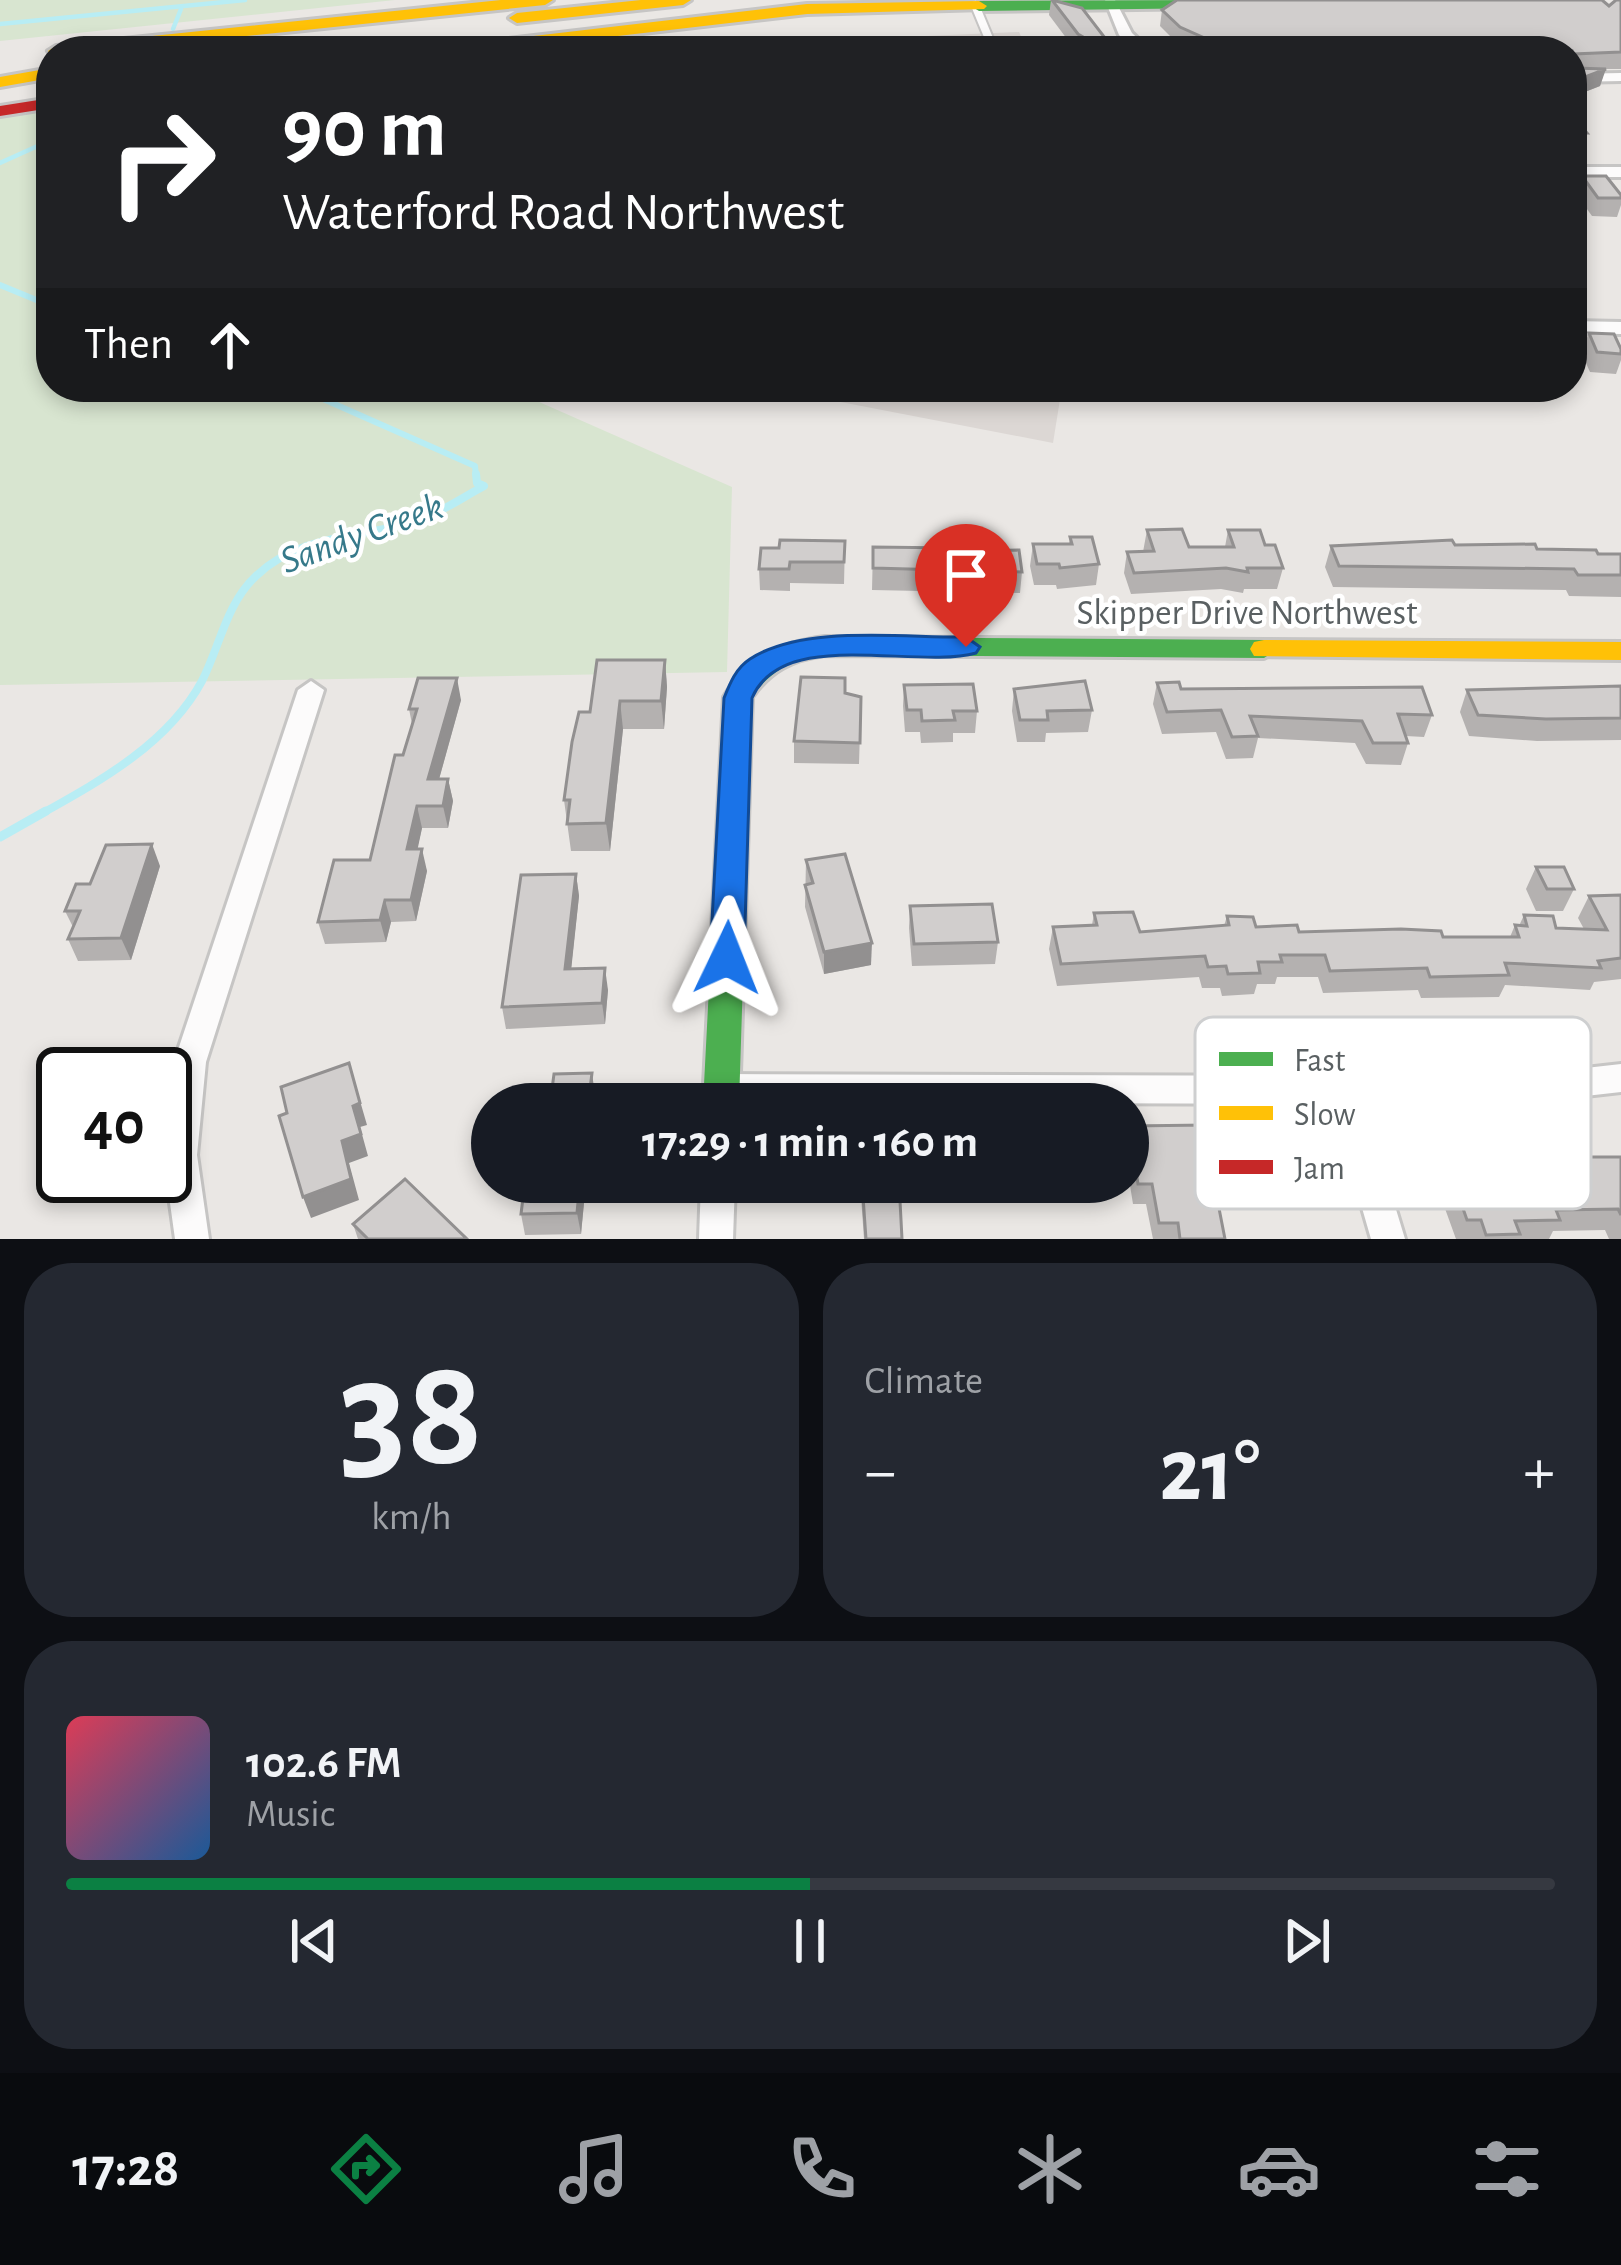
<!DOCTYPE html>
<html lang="en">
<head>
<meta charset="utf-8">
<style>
  body { margin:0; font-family:"Alegreya Sans",sans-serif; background:#242831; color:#f1f3f6; height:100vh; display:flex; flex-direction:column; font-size:45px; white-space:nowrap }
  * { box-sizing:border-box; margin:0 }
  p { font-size:39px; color:#9ea1a6 }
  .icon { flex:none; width:66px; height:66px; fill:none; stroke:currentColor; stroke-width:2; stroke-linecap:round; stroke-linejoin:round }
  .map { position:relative; height:1239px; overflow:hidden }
  .panel { display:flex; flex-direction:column; gap:24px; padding:24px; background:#0d0f14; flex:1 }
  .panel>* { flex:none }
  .top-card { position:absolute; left:36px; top:36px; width:1551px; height:366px; border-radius:48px; box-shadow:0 6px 18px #0003; background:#202124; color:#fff; overflow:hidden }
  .speed { position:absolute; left:36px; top:1047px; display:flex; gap:24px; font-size:60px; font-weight:700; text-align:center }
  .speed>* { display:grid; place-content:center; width:156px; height:156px; border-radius:50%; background:#171b24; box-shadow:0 6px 18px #0003; line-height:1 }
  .speed .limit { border:6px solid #111; border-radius:18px; background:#fff; color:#111 }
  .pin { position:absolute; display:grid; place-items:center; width:102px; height:102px; color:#fff; margin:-123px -51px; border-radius:50% 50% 50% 0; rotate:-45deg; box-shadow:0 0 12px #0007 }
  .pin .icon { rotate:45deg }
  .me { position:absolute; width:132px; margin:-66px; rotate:2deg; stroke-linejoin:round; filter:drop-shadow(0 0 9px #0008) }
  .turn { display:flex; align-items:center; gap:42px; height:252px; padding:0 48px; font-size:54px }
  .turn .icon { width:156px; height:156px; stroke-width:2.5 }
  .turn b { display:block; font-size:84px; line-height:102px }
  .then { display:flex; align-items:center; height:114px; padding:0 48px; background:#0003; gap:24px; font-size:45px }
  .big { font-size:90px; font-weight:700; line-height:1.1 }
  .panel .tile { flex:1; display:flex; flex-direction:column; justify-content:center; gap:18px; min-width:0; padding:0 42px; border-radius:48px; background:#242831 }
  .panel .dial { align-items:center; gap:0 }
  .dial b { font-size:156px; line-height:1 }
  .song { display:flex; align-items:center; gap:36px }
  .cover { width:144px; height:144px; border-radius:18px; background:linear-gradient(135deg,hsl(350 70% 55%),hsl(210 70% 35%)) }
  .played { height:12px; border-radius:6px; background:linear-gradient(90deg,#0b8043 50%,#363941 50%) }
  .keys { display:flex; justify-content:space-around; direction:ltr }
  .heat { display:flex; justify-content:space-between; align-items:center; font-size:66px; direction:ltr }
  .panel .tiles { flex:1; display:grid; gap:24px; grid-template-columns:1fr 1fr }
  .tile:last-child { grid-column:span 2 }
  .trip { position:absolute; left:471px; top:1083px; width:678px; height:120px; border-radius:60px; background:#171b24; box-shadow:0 6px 18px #0003; font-weight:700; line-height:120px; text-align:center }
  .dock { display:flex; height:192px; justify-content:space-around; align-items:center; background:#090b0e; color:#9ea1a6 }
  .dock .icon { width:84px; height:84px }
  .dock .selected { color:#0b8043 }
  .dock b { font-size:54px; color:#f1f3f6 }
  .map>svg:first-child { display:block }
  .education { fill:#dcd7d4 }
  .green { fill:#d8e5d0 }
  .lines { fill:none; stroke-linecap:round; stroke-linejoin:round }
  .stream-far3 { stroke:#b8edf4; stroke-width:4.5 }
  .stream-far2 { stroke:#b8edf4; stroke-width:6 }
  .stream-far1 { stroke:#b8edf4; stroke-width:8 }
  .stream { stroke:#b8edf4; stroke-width:9 }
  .lane-casing { stroke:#c6c5c4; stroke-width:12 }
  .street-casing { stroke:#c6c5c4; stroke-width:6 }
  .fast-casing { stroke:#c6c5c4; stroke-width:6 }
  .slow-casing { stroke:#c6c5c4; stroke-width:6 }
  .jam-casing { stroke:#c6c5c4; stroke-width:6 }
  .lane { stroke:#fcfbfb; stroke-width:8 }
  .street { fill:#fcfbfb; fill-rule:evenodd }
  .fast { fill:#4caf50; fill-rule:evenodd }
  .slow { fill:#ffc107; fill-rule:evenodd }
  .jam { fill:#c62828; fill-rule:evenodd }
  .wall { fill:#b4b1b0 }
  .shaded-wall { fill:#929090 }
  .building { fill:#d1cecd; stroke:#929090; stroke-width:3 }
  .route { fill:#1a73e8; stroke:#114b97; stroke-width:3 }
  .labels { text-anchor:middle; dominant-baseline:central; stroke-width:9; stroke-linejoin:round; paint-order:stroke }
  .street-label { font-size:36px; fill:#5a6062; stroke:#fff }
  .water-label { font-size:39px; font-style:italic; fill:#36798a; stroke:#fff }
  .key { fill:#fff; stroke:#cecfd0; stroke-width:3 }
  .key-label { font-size:33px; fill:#5a6062 }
</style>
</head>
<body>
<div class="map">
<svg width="1621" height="1239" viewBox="0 0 1621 1239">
  <rect width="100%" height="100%" fill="#eae7e4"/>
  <g class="education">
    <path d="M1019,32L1028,51H716L717,45Z"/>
    <path d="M763,387H1062L1053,443Z"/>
  </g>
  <g class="green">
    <path d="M0,0H395L0,41Z"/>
    <path d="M37,108L51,130V387H505L732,487L727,672L0,685V114Z"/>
  </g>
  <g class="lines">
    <g class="stream-far3">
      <path d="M0,24L245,0"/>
      <path d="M173,29L181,9"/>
      <path d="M0,163L51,140"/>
    </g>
    <g class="stream-far2">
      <path d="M0,285L51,306"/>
      <path d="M296,387L475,466L476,477"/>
    </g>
    <path class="stream-far1" d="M41,814C100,781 168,744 202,681C220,646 226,604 256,576C299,535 356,538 410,523C437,515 460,499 484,486L477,483L476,474"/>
    <path class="stream" d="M0,837L46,811"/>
    <defs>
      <path id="lane" d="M892,51L992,46L975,5"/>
      <g id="street">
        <path d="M1105,0H1115L1132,33L1151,51H1136L1119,35Z"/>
        <path d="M1621,73V81L1572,82V74Z"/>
        <rect x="1572" y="167" width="49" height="10"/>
        <path d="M1572,321L1621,322V334L1572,333Z"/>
        <path d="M311,681L324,690L206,1062L197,1155L209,1239H175L165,1167L174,1062L298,690Z"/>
        <path d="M1621,1064V1092L1559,1099L1364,1104L1405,1239H1371L1332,1104L722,1102L711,1098L706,1088L711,1078L722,1074L1344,1076L1559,1071Z"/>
        <path d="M701,1182H735L733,1239H699Z"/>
      </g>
      <g id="fast">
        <path d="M1223,0L1222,6L1217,8L979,11L971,6L979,1Z"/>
        <path d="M825,637L1264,640L1278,649L1264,658L825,655C793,659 771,670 752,697L739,1104H703L724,697C748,657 779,643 825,637Z"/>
      </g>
      <g id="slow">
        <path d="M501,0H553L545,5L102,51H51V55L48,51L56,46Z"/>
        <path d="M641,0H691L683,5L517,23L509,18L517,13Z"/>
        <path d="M979,1L987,6L984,9L807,14L489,51H440L448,46L807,4Z"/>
        <path d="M51,68V78L0,87V77Z"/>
        <path d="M1264,640L1621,642V660L1254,656L1250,649L1254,642Z"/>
      </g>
      <path id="jam" d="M51,98V108L0,116V106Z"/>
    </defs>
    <use href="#lane" class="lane-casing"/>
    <use href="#street" class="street-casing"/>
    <use href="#fast" class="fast-casing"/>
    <use href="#slow" class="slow-casing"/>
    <use href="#jam" class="jam-casing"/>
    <use href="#lane" class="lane"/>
    <use href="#street" class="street"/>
    <use href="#fast" class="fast"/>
    <use href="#slow" class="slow"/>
    <use href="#jam" class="jam"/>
  </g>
  <g class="wall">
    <path d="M1051,0L1115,51H1076L1049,15Z"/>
    <path d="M1621,0V69H1605L1600,86L1572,97V51H1194L1178,44L1160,26L1162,10L1609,6Z"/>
    <path d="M1572,115L1587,133L1581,150L1572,151Z"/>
    <path d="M1582,176L1621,195V205L1617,217L1592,216L1576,194Z"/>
    <path d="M1572,248L1581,278L1574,297H1572Z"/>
    <path d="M1589,333L1621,349V360L1616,374L1590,372L1581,352Z"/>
    <path d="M1413,387H1451L1415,391Z"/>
    <path d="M1147,530L1189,547H1225L1228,530L1265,545L1283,568L1277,589H1244L1243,593L1221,589L1131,594L1124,573L1127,552H1143Z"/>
    <path d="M1070,537L1099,564L1096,585L1057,589L1056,585H1034L1030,566L1033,544H1069Z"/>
    <path d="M845,541L844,584L790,583V591L760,590L759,569L779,548Z"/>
    <path d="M953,541L1022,572L1020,593L872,590L873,547L953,548Z"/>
    <path d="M1455,545L1621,554V597L1569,596L1566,590L1333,587L1325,567L1331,546Z"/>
    <path d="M665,660L667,687L664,729H623L610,851H571L564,800L590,712Z"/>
    <path d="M1157,683L1181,689L1432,715L1424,737L1406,736L1408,743L1401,765L1366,764L1355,743L1258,738L1253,758L1226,759L1216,732L1162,734L1153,704Z"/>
    <path d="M904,685L977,711L975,733H953V742L921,743L920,732H905L903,706Z"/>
    <path d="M1621,686V740L1537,741L1469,736L1460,712L1467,690Z"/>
    <path d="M1014,689L1092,710L1088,732L1046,733L1045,742H1017L1012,711Z"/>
    <path d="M845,693L861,697L859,764L794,763V741Z"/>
    <path d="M461,700L439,779H448L453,801L448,828H422L417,849L427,871L416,921L391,922L386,942L325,944L318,922L370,860L412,724L409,709Z"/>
    <path d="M806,860L871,965L824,974L805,907Z"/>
    <path d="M160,866L131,960L78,961L68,939L73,927L65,911L90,884Z"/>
    <path d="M1536,867L1574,889L1563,911H1536L1526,889Z"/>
    <path d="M576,874L579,896L571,968L608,990L605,1024L506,1029L502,1007Z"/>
    <path d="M1621,895V979L1594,982L1590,990L1505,985L1499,997L1421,998L1418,990L1323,993L1318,977H1277L1275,984H1257L1254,994L1222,996L1220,988H1202L1199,977L1057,986L1049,949L1053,927L1092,925L1094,913L1140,932L1224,926L1227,916L1256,927L1299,932L1443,937H1510L1515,925L1519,926L1524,915L1556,928L1584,929L1578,918L1589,896Z"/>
    <path d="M910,906L998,942L995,964L912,966L909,928Z"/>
    <path d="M1129,1126L1212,1149L1205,1170L1209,1193L1225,1239H1153L1146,1204H1133L1128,1173Z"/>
    <path d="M1551,1157H1621V1239H1609L1605,1230L1553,1231L1549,1239H1456L1439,1192L1450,1171L1545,1169Z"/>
    <path d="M586,1182L581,1234L525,1235L521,1214Z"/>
    <path d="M860,1182H899L902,1239H864Z"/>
    <path d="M353,1224L467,1239H358Z"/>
  </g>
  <g class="shaded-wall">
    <path d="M1606,69L1600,86L1572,97V82Z"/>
    <path d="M665,660L667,687L664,729L661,701Z"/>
    <path d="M457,678L461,700L433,801L428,779Z"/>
    <path d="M620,701L623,729L610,851L606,823Z"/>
    <path d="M448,779L453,801L448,828L443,806Z"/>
    <path d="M417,806L422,828L413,871L407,849Z"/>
    <path d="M152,844L160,866L131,960L121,938Z"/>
    <path d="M422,849L427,871L416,921L411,900Z"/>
    <path d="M576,874L579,896L569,990L565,969Z"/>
    <path d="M385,900L391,922L386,942L380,920Z"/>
    <path d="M872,943L871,965L824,974V952Z"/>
    <path d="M605,968L608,990L605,1024L602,1003Z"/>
    <path d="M349,1063L367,1125L360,1127L368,1156L349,1163L359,1200L311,1218L303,1197L342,1141L353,1106Z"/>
    <path d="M592,1073L595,1095L594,1104H588Z"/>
    <path d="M580,1182H586L581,1234L577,1213Z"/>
  </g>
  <g class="building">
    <path d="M1052,0L1082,8L1115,51H1107L1078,34Z"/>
    <path d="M1177,0H1602L1609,6L1616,0H1621V52L1574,54V68L1606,69L1572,82V51H1321L1319,48L1306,51H1234L1180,27L1162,10Z"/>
    <path d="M1018,48L1021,51H966Z"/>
    <path d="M1572,115L1587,133H1572Z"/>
    <path d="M1582,176H1606L1621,195V198H1598Z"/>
    <path d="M1572,248L1581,278L1572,276Z"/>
    <path d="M1589,333L1614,334L1621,349V354L1597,352Z"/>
    <path d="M1182,529L1189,547H1234L1228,530H1260L1265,545H1275L1283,568H1247L1248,572L1226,568L1134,573L1127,552L1154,551L1147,530Z"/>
    <path d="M1070,537H1092L1099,564L1060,568L1059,564H1037L1033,544H1072Z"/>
    <path d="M780,540L845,541L844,562H790L789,569H759L761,548H779Z"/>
    <path d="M1452,540L1455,545L1535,544L1537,549L1596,550L1598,554H1621V575H1578L1574,569L1339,566L1331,546Z"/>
    <path d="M953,541H976L977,551L1019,550L1022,572L873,568V547L954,548Z"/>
    <path d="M597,660H665L661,701H620L606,823L567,824L570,800H564L572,742L579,712H590Z"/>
    <path d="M801,677L845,678V693L861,697L860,743L794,741Z"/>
    <path d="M418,678H457L428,779H448L443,806H417L407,849H422L411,900H385L380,920L318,922L334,860H370L395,755H403L417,709H409Z"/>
    <path d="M1085,681L1092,710L1047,711L1048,720H1020L1014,689Z"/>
    <path d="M1179,682L1181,689L1422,687L1432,715L1398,714L1408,743H1373L1362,721L1250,716L1258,736L1232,737L1221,710L1167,712L1157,683Z"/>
    <path d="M973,684L977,711H953L955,720L922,721L921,710H907L904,685Z"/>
    <path d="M1621,686V718L1546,719L1478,715L1467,690Z"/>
    <path d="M152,844L121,938L68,939L80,911H65L76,884H90L106,845Z"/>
    <path d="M845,854L872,943L824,952L805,885L813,883L806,860Z"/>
    <path d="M1536,867H1564L1574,889H1547Z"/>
    <path d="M576,874L565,969L605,968L602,1003L502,1007L521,875Z"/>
    <path d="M1621,895V958L1598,961L1601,968L1505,963L1509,975L1430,977L1427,968L1330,971L1325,955H1280L1282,962H1258L1260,973L1228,974L1226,966L1208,967L1205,956L1061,964L1053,927L1097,925L1094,913L1133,912L1140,932L1229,925L1227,916L1253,917L1256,927L1297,925L1299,932L1401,929L1441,931L1443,937H1519L1515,925L1527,926L1524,915L1553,916L1556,928L1607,930L1589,896Z"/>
    <path d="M992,904L998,942L914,944L910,906Z"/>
    <path d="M349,1063L360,1103L353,1106L361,1134L342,1141L351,1179L303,1197L279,1116L287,1113L281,1087Z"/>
    <path d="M592,1073L588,1104H550L554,1074Z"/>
    <path d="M1207,1125L1212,1149L1200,1148L1209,1193H1216L1225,1239H1180L1178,1223H1159L1152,1184H1138L1129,1126Z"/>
    <path d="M1551,1157H1621V1215L1618,1209L1556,1210L1560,1220L1515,1221L1520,1234L1486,1235L1481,1220H1467L1450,1171L1556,1168Z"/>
    <path d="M405,1179L467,1239H368L353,1224Z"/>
    <path d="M525,1182H580L577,1213L521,1214Z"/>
    <path d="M862,1182H899L902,1239H866Z"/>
  </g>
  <path class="route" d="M966,637L980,647L976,653C915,670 783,626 752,698L744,958L739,968L727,972L715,968L710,958L724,698C730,683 736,668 750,659C803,624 904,638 966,637Z"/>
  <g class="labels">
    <g class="street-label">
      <text x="1247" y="613">Skipper Drive Northwest</text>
    </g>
    <g class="water-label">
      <text transform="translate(362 534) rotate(-20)">Sandy Creek</text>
    </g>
  </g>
  <rect x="1195" y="1017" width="396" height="192" rx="18" class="key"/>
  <rect x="1219" y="1052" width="54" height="14" fill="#4caf50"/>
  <rect x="1219" y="1106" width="54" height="14" fill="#ffc107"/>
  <rect x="1219" y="1160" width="54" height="14" fill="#c62828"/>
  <g class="key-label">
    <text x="1294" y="1071">Fast</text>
    <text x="1294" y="1125">Slow</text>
    <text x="1294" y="1179">Jam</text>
  </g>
</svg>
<div class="speed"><div class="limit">40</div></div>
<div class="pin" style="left:966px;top:647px;background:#d93025"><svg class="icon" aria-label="arrive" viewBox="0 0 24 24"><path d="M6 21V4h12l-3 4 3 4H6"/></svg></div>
<svg class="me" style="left:727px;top:958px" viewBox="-20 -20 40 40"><path d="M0-17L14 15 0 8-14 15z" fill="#1a73e8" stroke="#fff" stroke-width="4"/></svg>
<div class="trip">17:29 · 1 min · 160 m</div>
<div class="top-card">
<div class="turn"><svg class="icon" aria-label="right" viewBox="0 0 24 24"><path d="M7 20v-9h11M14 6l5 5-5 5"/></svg><div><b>90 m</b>Waterford Road Northwest</div></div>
<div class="then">Then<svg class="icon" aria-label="ahead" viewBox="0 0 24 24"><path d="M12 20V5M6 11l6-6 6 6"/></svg></div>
</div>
</div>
<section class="panel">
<div class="tiles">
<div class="tile dial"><b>38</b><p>km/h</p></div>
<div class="tile"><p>Climate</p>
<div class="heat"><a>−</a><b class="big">21°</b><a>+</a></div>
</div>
<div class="tile">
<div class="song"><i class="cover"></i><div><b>102.6 FM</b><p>Music</p></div></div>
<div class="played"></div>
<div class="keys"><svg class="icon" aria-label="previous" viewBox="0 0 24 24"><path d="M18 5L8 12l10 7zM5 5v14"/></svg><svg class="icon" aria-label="pause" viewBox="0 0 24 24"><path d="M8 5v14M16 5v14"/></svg><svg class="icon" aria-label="next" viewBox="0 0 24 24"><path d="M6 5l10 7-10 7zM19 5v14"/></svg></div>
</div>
</div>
</section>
<nav class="dock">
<b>17:28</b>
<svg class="icon selected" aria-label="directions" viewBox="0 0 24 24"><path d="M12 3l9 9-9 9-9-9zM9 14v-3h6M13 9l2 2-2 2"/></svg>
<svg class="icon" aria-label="music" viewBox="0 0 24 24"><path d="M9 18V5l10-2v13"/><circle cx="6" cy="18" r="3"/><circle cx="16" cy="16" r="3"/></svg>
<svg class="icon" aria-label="phone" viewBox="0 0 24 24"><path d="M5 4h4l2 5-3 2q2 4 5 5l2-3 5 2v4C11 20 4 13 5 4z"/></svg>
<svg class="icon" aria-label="climate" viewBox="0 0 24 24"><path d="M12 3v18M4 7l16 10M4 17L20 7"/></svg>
<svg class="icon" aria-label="car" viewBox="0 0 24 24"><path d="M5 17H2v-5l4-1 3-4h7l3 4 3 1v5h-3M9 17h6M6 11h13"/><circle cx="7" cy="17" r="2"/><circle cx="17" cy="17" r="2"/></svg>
<svg class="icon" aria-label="filters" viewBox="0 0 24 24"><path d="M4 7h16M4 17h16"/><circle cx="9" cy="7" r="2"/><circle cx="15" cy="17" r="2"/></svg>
</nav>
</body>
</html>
